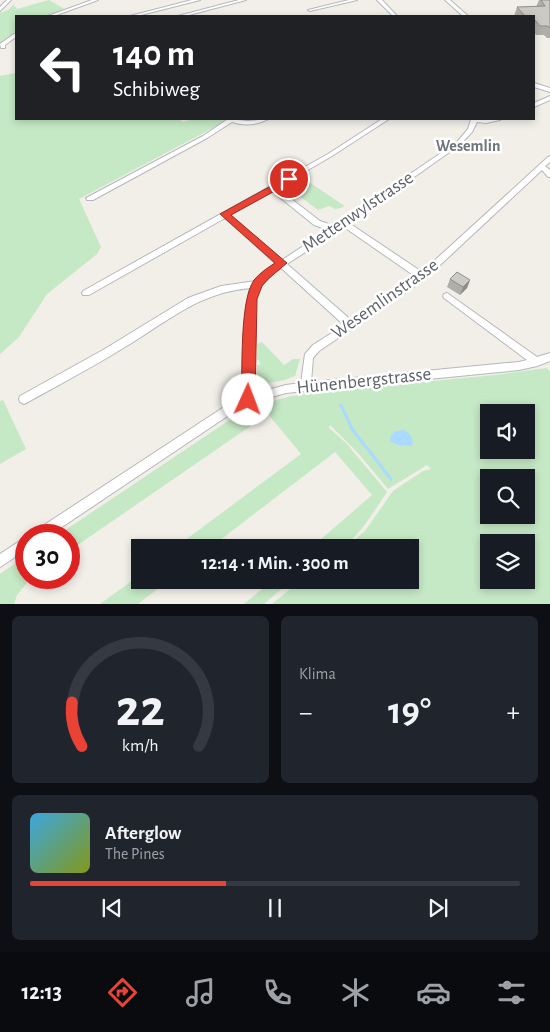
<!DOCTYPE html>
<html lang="de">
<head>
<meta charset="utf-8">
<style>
  body { margin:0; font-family:"Alegreya Sans",sans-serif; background:#20242c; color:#f1f3f6; height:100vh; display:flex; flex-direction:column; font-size:19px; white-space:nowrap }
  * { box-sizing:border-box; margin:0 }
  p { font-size:16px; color:#9ea1a6 }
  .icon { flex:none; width:28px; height:28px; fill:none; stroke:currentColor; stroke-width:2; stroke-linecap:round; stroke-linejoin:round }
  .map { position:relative; height:604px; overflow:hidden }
  .details { display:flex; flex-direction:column; gap:12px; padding:12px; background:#0d0f14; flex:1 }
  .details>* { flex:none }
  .banner { position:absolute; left:15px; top:15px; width:520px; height:105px; border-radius:0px; box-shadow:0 2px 8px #0003; background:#202124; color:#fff; overflow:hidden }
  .fabs { position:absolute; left:480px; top:404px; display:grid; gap:10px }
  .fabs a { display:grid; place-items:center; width:55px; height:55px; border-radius:0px; background:#171b24; box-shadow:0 2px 8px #0003; font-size:25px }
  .speed { position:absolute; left:15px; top:524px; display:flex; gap:10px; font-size:25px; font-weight:700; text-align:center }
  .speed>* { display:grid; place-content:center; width:65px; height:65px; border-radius:50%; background:#171b24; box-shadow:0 2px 8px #0003; line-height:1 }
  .speed .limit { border:8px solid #d22; background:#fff; color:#111 }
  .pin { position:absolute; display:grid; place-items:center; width:42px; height:42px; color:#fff; margin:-21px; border:2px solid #fff; border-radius:50%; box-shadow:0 1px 5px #0007 }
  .me { position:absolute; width:55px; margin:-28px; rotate:2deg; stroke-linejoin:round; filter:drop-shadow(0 0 4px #0008) }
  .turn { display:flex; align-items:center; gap:18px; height:105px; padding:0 15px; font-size:22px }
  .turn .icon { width:65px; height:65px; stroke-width:2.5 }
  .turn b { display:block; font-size:35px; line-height:42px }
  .big { font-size:38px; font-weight:700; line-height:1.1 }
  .details .tile { flex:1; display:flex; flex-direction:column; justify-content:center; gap:8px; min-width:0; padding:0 18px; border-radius:8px; background:#20242c }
  .details .dial { align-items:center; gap:0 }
  .dial svg { height:130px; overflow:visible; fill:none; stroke:#363941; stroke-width:7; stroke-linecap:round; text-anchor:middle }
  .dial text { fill:#f1f3f6; stroke:none }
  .song { display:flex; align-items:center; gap:15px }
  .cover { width:60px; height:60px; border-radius:8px; background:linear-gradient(135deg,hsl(200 70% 55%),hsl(70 70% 35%)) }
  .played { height:5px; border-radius:2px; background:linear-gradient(90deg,#ea4335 40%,#363941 40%) }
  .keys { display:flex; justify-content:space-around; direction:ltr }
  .heat { display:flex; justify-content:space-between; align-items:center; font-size:28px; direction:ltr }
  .details .tiles { flex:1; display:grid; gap:12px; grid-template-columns:1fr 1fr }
  .tile:last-child { grid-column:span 2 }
  .trip { position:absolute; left:131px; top:539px; width:288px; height:50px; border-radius:0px; background:#171b24; box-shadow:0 2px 8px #0003; font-weight:700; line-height:50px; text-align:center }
  .tab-bar { display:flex; height:80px; justify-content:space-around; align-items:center; background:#090b0e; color:#9ea1a6 }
  .tab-bar .icon { width:35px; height:35px }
  .tab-bar .active { color:#ea4335 }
  .tab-bar b { font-size:22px; color:#f1f3f6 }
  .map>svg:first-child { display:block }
  .green { fill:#c5e8c5; fill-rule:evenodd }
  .water { fill:#aadaff }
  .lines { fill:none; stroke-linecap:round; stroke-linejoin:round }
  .stream { stroke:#aadaff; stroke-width:3 }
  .minor-casing { stroke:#b5b8bc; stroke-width:2 }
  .minor { fill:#fff; fill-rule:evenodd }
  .wall { fill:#afaea9 }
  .shaded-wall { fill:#8f8d8a }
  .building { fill:#cccac5; stroke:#8f8d8a }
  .route { fill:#ea4335; stroke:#982c22 }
  .labels { text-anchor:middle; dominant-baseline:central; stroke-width:5; stroke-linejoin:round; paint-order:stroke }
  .far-neighbourhood-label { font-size:16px; font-weight:bold; fill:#70757a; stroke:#fff }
  .street-label { font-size:19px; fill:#5f6368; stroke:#fff }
</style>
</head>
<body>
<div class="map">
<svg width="550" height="605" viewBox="0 0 550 605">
  <rect width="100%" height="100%" fill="#f1efe8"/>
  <g class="green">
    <path d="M49,0L66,10L48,16H16V34L0,47V13L8,10L16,2L14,5L17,9Z"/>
    <path d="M16,73V119H179L183,122L193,119H224L226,121L79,199L101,247L97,254L47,294L19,337L0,354V76Z"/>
    <path d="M309,182L343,205L344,207L336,209L329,206L318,210L293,191Z"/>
    <path d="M262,342L284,365L293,359H300L295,376L285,380L256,385L257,365H260L259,360H257V344Z"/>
    <path d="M546,368L550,371V604H272L301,580H410V548L346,547L365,531L393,491L423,471L431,469L427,465L388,489L358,453L330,425L329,428L346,443L387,492C377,506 357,542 340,547C333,550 320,547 312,547L372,495L335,452L211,547H176L301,454L268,414L69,551V535H58L231,419L270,402L291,396L328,391L495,375ZM489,412H526V450H489ZM489,478H526V515H489ZM489,542H526V580H489Z"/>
    <path d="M3,400L26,449L0,464V401Z"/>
    <path d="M26,556V578H31L17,595L14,604H0V574Z"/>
    <path d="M140,575V580H169L138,604H100Z"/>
    <path d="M273,580H292L264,604H244Z"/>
  </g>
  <path class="water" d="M404,430C411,434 414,438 412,446L398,445L390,441L391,435L395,431Z"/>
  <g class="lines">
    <path class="stream" d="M341,405L352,429L391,479"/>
    <defs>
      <g id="minor">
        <path d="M7,0H11L0,11V7Z"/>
        <path d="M92,0H98L54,16H48Z"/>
        <path d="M192,0H200L137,16H130Z"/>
        <path d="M239,0H246L185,16H178Z"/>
        <path d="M349,0H357L310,11L308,10Z"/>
        <path d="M377,0H382L397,16H393Z"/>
        <path d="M445,0H450L468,16H463Z"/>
        <path d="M14,34H16V37L5,45V48H1L0,44Z"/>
        <path d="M534,83L550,88V92L534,87Z"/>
        <path d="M550,96V100L534,107V103Z"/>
        <path d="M228,119L248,121L268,119C257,125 244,126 232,122L207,138L93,200H87L86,198L203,136Z"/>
        <path d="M382,119H389L332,156L277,188L320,221L334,226L457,142L468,129L471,119H501L500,120L486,123L477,122L472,132L461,144L349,223L422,272L548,157L550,156V162L545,166L550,170V177H548L542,170L424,280L319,351L313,358L311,382L519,362L527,360L444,298L443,296L444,294L447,293L537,357L550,353V361L537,366L519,370L286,393L261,400L232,413L50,535H33L35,531L224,407L243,398L246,307L249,292L251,288C199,292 167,322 125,347C93,367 60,384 28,402L24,404L20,402L19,399L20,396L103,350L188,298L221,286L256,281L268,269L276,264L225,218L89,295H83L82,293L83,291L328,154ZM272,191L314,225L328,230L282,260L230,215ZM344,227L416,277L351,320L287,264ZM281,268L344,325L313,345L305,354L301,383L286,385L253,394L254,307L257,292L261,286L274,273Z"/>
        <path d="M26,537V550L0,567V554Z"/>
      </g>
    </defs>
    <use href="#minor" class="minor-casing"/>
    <use href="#minor" class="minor"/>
  </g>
  <g class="wall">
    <path d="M539,0H550V38H547L544,35H536L534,32V16H514L517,7H536Z"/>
    <path d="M450,279L470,280L467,288L460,295L447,287Z"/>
  </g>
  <path class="shaded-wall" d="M470,280L467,288L460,295L463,287Z"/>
  <g class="building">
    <path d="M541,0H550V28L548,26H540L534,19V16H525L517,7L545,6Z"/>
    <path d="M457,272L470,280L463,287L450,279Z"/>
  </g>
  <path class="route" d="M289,176L294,179L293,181L231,215L287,263L268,279L262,286L257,299L255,400L253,404L248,406L243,404L241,400C243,372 239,302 254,280C260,273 267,268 275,263L220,214Z"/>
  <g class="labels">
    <g class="far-neighbourhood-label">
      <text x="468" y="146">Wesemlin</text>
    </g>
    <g class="street-label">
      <text transform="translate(358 212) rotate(-34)">Mettenwylstrasse</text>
      <text transform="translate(385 299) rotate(-35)">Wesemlinstrasse</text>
      <text transform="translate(364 381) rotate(-6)">Hünenbergstrasse</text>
    </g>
  </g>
</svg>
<div class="fabs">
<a><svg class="icon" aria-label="sound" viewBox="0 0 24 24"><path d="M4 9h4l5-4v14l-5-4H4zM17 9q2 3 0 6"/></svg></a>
<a><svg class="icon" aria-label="search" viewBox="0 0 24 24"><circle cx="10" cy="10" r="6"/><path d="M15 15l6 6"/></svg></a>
<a><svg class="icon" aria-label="layers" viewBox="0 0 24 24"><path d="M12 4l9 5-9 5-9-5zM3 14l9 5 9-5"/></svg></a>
</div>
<div class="speed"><div class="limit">30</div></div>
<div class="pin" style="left:289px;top:179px;background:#d93025"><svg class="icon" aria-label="arrive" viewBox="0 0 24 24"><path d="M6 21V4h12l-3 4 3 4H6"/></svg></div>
<svg class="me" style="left:248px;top:400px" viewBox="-20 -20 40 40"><circle r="19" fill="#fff"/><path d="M0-13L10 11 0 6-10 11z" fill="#ea4335"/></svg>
<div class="trip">12:14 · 1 Min. · 300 m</div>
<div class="banner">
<div class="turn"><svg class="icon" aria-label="left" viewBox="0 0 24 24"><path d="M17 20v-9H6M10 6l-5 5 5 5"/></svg><div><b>140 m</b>Schibiweg</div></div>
</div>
</div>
<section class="details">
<div class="tiles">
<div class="tile dial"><svg viewBox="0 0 100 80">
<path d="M14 69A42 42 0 1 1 86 69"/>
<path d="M14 69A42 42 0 0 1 8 42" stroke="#ea4335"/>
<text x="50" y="56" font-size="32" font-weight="700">22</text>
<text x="50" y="72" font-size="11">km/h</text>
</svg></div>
<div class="tile"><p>Klima</p>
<div class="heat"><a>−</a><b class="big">19°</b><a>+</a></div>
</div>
<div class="tile">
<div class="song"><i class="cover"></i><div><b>Afterglow</b><p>The Pines</p></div></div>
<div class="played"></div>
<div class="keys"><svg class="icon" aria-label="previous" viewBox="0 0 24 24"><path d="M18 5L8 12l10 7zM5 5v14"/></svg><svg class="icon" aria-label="pause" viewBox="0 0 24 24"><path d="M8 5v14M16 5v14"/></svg><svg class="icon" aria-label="next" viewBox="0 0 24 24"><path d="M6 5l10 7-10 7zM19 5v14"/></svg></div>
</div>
</div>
</section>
<nav class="tab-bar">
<b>12:13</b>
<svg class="icon active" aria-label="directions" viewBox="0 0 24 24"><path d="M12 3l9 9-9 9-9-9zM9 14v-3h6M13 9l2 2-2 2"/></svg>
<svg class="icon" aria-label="music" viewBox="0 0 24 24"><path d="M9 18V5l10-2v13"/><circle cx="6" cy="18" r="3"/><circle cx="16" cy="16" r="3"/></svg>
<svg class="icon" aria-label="phone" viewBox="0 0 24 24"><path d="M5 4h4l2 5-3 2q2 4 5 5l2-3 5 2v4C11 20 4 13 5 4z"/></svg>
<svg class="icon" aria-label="climate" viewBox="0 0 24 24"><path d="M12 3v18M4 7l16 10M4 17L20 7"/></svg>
<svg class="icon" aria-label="car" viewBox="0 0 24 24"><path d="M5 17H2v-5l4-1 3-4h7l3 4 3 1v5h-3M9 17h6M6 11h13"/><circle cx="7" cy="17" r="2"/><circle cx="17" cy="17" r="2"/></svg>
<svg class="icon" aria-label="filters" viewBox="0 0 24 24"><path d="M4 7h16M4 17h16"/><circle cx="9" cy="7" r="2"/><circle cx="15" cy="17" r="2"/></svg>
</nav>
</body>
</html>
